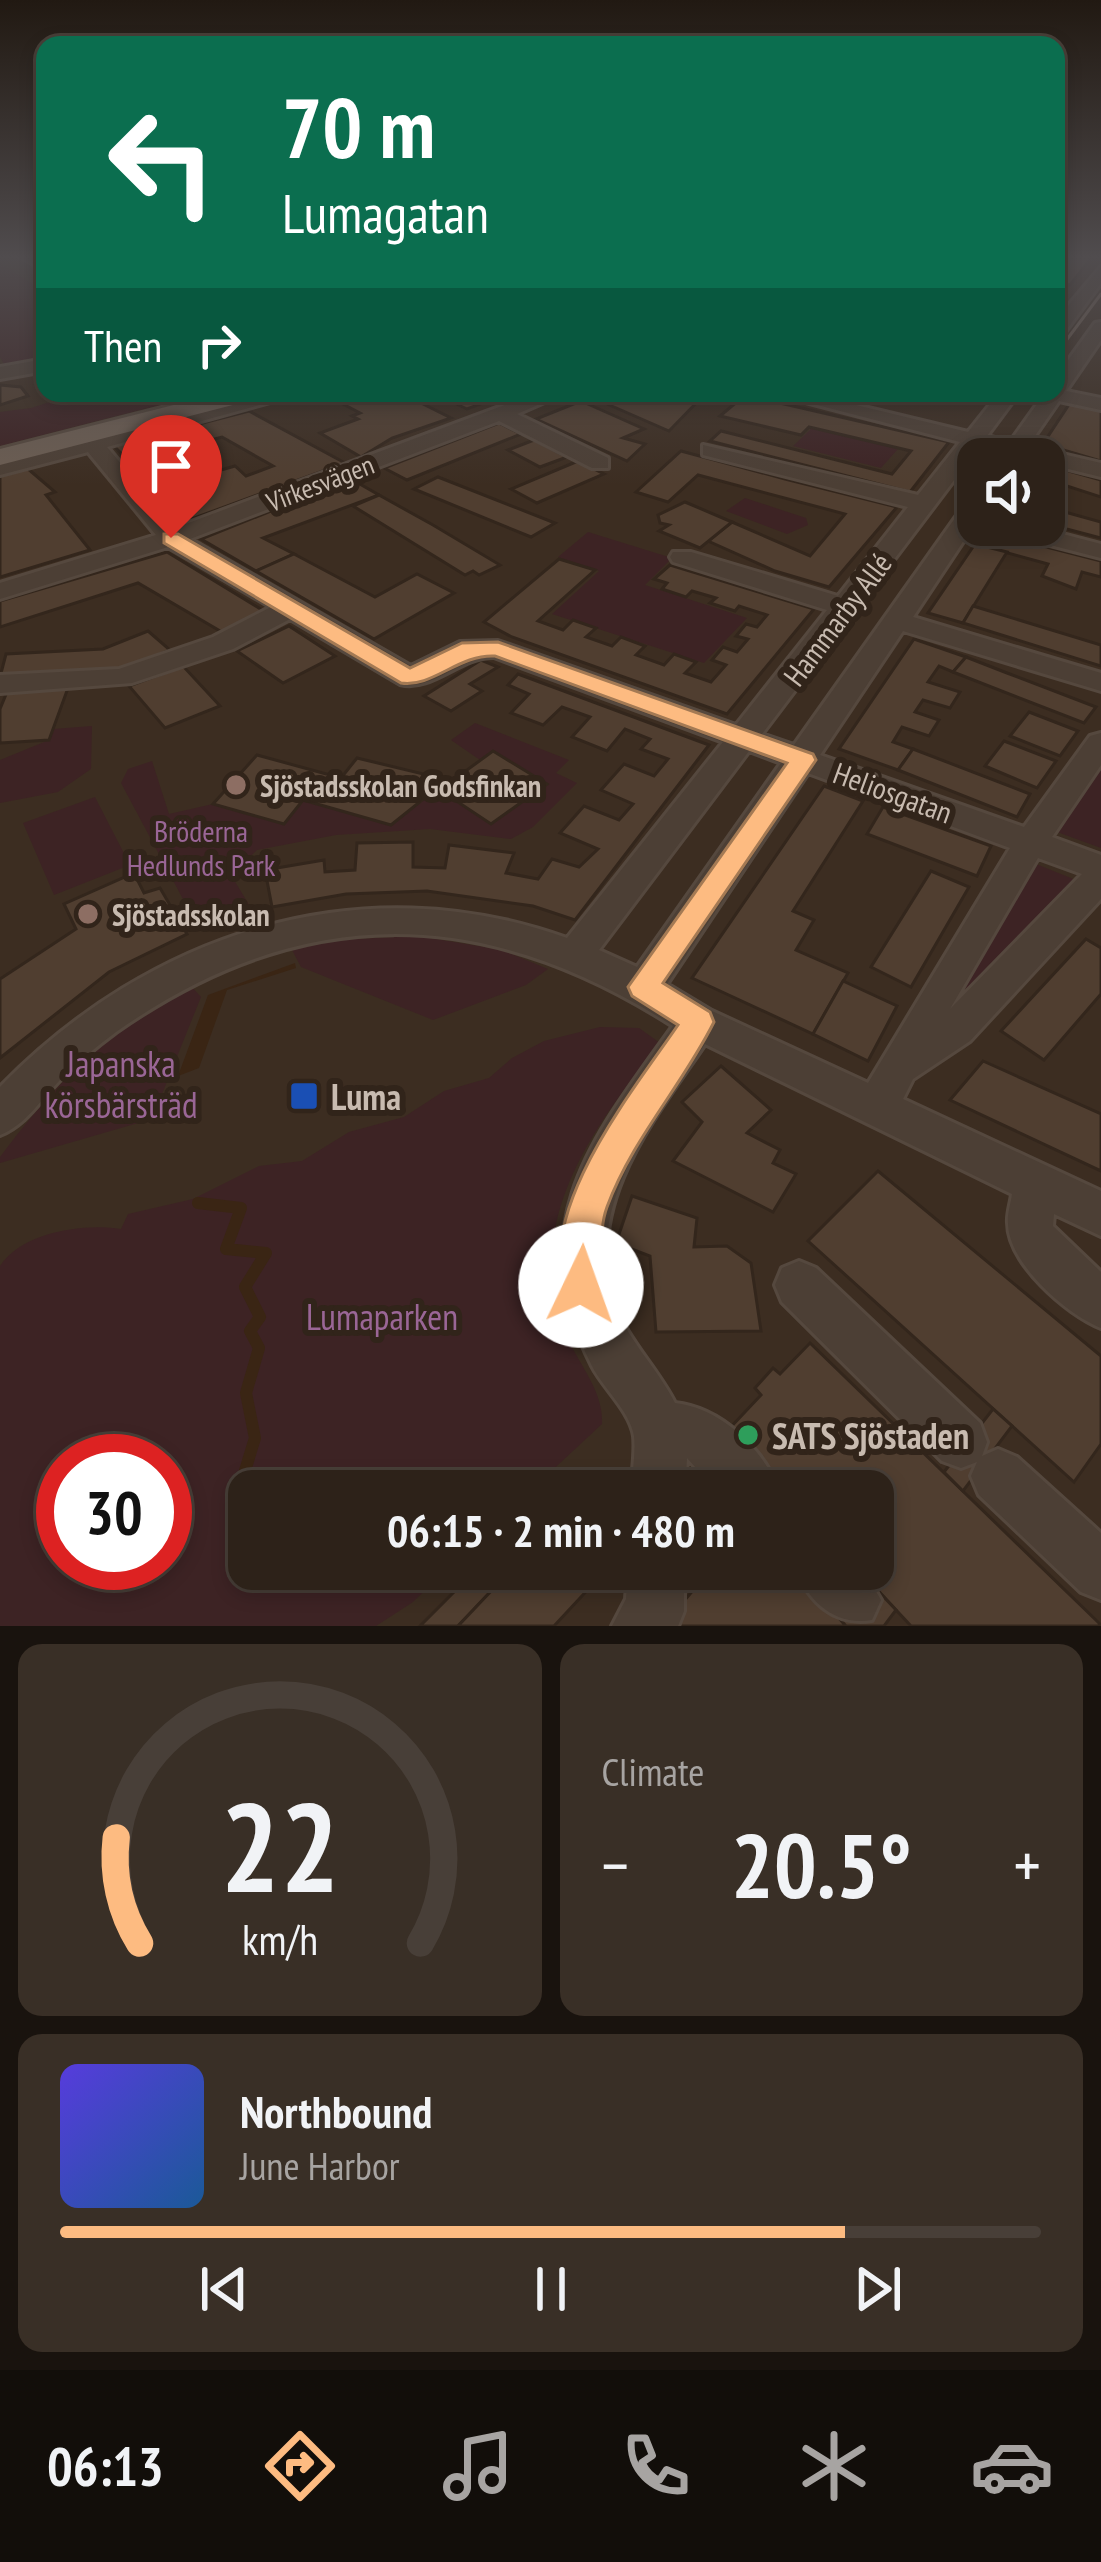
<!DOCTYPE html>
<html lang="en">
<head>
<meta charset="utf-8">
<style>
  body { margin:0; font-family:"PT Sans Narrow",sans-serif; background:#392f26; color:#f1f3f6; height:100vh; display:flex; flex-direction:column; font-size:45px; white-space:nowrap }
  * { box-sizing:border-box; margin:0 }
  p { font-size:39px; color:#a7a4a2 }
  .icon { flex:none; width:66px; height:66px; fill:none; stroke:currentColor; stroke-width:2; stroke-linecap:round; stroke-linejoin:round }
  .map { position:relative; height:1626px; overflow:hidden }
  .details { display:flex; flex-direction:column; gap:18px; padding:18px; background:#19130e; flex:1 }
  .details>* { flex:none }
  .top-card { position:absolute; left:36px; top:36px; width:1029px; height:366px; border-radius:24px; box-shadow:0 6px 18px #0003,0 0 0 3px #483f38; background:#0b6e4f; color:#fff; overflow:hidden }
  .buttons { position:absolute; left:957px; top:438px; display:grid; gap:24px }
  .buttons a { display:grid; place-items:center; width:108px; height:108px; border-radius:24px; background:#2d2219; box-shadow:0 6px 18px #0003,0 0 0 3px #483f38; font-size:60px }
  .speed { position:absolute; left:36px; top:1434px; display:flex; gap:24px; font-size:60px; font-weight:700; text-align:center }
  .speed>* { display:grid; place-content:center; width:156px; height:156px; border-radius:50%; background:#2d2219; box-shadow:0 6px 18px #0003,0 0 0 3px #483f38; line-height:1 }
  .speed .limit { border:18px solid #d22; background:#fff; color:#111 }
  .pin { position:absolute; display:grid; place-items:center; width:102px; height:102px; color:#fff; margin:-123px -51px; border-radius:50% 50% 50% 0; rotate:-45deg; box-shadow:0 0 12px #0007 }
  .pin .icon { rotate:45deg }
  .me { position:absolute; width:132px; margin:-66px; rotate:3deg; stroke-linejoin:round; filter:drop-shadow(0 0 9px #0008) }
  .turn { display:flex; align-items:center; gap:42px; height:252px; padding:0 48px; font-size:54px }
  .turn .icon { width:156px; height:156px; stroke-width:2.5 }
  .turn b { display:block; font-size:84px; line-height:102px }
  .then { display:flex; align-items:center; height:114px; padding:0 48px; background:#0003; gap:24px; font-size:45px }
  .big { font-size:90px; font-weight:800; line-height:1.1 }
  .details .card { flex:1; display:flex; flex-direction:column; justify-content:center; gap:18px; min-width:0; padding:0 42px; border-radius:24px; background:#392f26 }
  .details .dial { align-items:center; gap:0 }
  .dial svg { height:312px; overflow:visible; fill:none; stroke:#483f38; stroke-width:7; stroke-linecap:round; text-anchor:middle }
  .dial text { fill:#f1f3f6; stroke:none }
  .song { display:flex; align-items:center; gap:36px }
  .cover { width:144px; height:144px; border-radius:18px; background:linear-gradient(135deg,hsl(250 70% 55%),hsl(210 70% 35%)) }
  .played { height:12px; border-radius:6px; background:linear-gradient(90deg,#fdbb81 80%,#483f38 80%) }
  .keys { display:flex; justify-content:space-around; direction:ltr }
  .heat { display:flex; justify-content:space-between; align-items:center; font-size:66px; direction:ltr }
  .details .tiles { flex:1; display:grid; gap:18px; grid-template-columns:1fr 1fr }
  .card:last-child { grid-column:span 2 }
  .trip { position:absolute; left:228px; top:1470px; width:666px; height:120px; border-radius:24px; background:#2d2219; box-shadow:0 6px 18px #0003,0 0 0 3px #483f38; font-weight:800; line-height:120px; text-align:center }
  .dock { display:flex; height:192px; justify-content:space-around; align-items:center; background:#120e0a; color:#a7a4a2 }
  .dock .icon { width:84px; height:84px }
  .dock .active { color:#fdbb81 }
  .dock b { font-size:54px; color:#f1f3f6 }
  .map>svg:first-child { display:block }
  .green { fill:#3d2324; fill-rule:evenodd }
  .water { fill:#3a2514 }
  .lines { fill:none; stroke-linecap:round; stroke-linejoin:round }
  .stream { stroke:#3a2514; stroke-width:12 }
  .building { fill:#503e30; stroke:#33261c; stroke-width:3; fill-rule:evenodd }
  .minor-casing { stroke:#55483e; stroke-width:6 }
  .major-casing { stroke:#55483e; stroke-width:6 }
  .minor { fill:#4c3f35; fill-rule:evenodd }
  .major { fill:#6c5e53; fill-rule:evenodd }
  .tram { stroke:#736357; stroke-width:3 }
  .route { fill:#fdbb81; stroke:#a47a54; stroke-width:3 }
  .education-dot { fill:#8d6e63; stroke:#31241a; stroke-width:4.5 }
  .transit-dot { fill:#1a4fb4; stroke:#31241a; stroke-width:4.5 }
  .leisure-dot { fill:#2e9e5b; stroke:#31241a; stroke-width:4.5 }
  .labels { text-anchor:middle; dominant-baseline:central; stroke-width:12; stroke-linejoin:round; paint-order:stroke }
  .far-street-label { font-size:27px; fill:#c8bbb0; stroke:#31241a }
  .street-label { font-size:30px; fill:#c8bbb0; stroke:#31241a }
  .poi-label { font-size:30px; font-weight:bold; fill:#c8bbb0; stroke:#31241a; text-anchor:start }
  .park-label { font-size:30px; fill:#9a6696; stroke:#31241a }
  .near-park-label { font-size:36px; fill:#9a6696; stroke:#31241a }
  .near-poi-label { font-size:36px; font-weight:bold; fill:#c8bbb0; stroke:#31241a; text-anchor:start }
</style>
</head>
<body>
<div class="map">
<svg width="1101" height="1626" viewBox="0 0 1101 1626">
  <rect width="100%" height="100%" fill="#3c2d21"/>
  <g class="green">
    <path d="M0,264L45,291V359L6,368L0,357Z"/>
    <path d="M78,393H206L0,446V412L31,408Z"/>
    <path d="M812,428L898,449L881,468L793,446Z"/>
    <path d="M745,498L806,518L808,525L787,534L726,511Z"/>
    <path d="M588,532L672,558L645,585L747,618L704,663L552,614L599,571L558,557Z"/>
    <path d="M475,723L569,760L556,773L577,783L533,827L511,839L430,829L336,835L257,850L231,875L254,913L200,931L121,783L128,769L152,761L169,814L213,804L284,824L303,800L390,825L437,788L491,824L546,784L493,752L480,760L451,740Z"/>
    <path d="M92,726L91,769L58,792L0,803V760L49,740L53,729Z"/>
    <path d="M1101,758V848L1049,829Z"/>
    <path d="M95,797L130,865L54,895L23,823Z"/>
    <path d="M1031,862L1081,882L944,1016Z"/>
    <path d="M418,936L502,950L548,969L526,985L433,1020L301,967L292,950L332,940Z"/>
    <path d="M193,988L201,997L152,1119L0,1163V1157C53,1086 111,1024 193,988Z"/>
    <path d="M600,1027L639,1028L660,1043C594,1127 522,1220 565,1332C577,1363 604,1390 602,1424L530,1491H249V1569H447L413,1602L376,1626H0V1266C22,1232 84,1223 121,1229L128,1214L193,1199L259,1166L302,1161L349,1132L404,1117L444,1091L489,1078L512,1058L544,1041ZM165,1461V1563H63V1461Z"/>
  </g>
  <path class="water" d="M295,963L296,968L227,990L199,1068L178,1076L208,995Z"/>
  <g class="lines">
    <path class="stream" d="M198,1203L241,1208L226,1249L266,1253L245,1287L260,1317L250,1331L259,1348L246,1393L255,1438L244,1474L249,1511"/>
  </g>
  <g class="building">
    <path d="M1061,257H1092L1070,285L1056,283V263Z"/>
    <path d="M0,385L21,387L28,396L0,405Z"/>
    <path d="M322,393H401L451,418L392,438L361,457L320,433L358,419L352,416L360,413Z"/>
    <path d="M433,393L460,400L468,393H485L474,397L486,402L467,409Z"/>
    <path d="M582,393H684L700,399L669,431Z"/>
    <path d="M745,395L806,409L949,442L910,492L710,441L721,431L892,474L911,451L809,427L801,435L720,416Z"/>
    <path d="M581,401L644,429L623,438L645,444L627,461L536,419Z"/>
    <path d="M1070,403L1101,410V461L1043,444Z"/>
    <path d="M249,411L345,463L186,521L114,446ZM222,437L273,466L246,476L235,466L193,478L166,451Z"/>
    <path d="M499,423L521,434L407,480L384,468Z"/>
    <path d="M534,440L567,457L540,467L508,450Z"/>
    <path d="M681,451L785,479L897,507L829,587L775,571L708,541L732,522L810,556L845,514L698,475L668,502L636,492Z"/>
    <path d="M578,461L604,474L537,503L511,489Z"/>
    <path d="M1044,464L1101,480V497L1061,484L1044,512Z"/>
    <path d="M27,468L55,492L46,495L90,550L0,577V475Z"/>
    <path d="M438,477L555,523L531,537L414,489Z"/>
    <path d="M351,479L379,495L263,538L294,554L256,571L201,539Z"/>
    <path d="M379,495L433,525L500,565L479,575L473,571L465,575L353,506Z"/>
    <path d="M685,502L732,522L700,548L659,531L669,525L660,523L658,515Z"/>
    <path d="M1047,507L1101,522V538L1044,523Z"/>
    <path d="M984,531L1101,561V577L1082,572L1076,589L1042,576L1048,564L975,544Z"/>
    <path d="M975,544L1007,552L963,623L928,613Z"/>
    <path d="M167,552L267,613L227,635L138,583L0,627V601Z"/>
    <path d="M294,554L375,597L417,574L454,593L374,639L256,571Z"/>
    <path d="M559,559L595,570L538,621L563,630L573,620L596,628L586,637L612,646L621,637L645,646L636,655L664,665L674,654L696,662L685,673L711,682L726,665L712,660L723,647L737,652L748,639L736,636L746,624L757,627L767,615L739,606L735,611L710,603L716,598L692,591L686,597L662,589L667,583L654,579L670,565L814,609L727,714L512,637L484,622Z"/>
    <path d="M973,606L1101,645V666L963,623Z"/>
    <path d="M289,626L335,656L283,683L237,651Z"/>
    <path d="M148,631L170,650L121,671L0,677L6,654L103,649Z"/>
    <path d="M914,639L966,657L953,672L939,666L928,682L960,692L950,708L923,700L915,712L939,720L929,736L902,727L893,742L913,749L898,770L839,749Z"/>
    <path d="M966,657L1007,673L1096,707L1084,723L953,672Z"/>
    <path d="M481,660L498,667L470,684L482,691L451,711L424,696Z"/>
    <path d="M183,666L220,706L165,728L129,686Z"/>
    <path d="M518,674L709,745L575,920L533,906L427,891L346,894L272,907L265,870L324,860L325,872L355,870L357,843L413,842V867L445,868L449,845L514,853L506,873L538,879L552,859L579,867L598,849L560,833L584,806L619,820L633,804L601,790L624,764L654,776L668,759L641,749L650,739L625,729L607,751L572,737L590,717L562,707L543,725L511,713L529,694L508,685Z"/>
    <path d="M68,688L49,740L0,743V709L7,692Z"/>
    <path d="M1029,712L1078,731L1060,756L1010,736Z"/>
    <path d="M1004,741L1056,761L1037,788L985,766Z"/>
    <path d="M913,749L1030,794L1017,817L898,770Z"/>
    <path d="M493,751L547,784L491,824L437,788L391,825L303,800L284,824L213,804L257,755L341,778L357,758L452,781Z"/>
    <path d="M824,786L863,801L793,911L814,920L796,950L848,973L813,1034L692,978Z"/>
    <path d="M883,807L991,846L977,876L867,834Z"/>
    <path d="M931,871L969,887L911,987L871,967Z"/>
    <path d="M134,873L144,893L160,888L187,934L109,972L0,1058V979L76,929L64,904Z"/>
    <path d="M1086,939L1101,948V994L1044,1060L1001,1031Z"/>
    <path d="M843,981L897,1006L868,1061L813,1034Z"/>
    <path d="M983,1061L1101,1114V1171L950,1100Z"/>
    <path d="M721,1066L771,1110L747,1133L780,1150L773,1163L796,1174L773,1212L673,1161L702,1122L682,1102Z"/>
    <path d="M878,1171L1101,1356V1444L1074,1482L808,1241Z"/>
    <path d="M632,1196L697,1218L694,1247L727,1246L751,1263L761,1331L656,1332L650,1256L616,1243Z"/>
    <path d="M810,1343L1100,1624L1098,1626H911L858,1569H873V1491H785L728,1430L761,1395L755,1388L773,1368L780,1374Z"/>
    <path d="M993,1409L1012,1426L963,1491L944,1472Z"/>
    <path d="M477,1569H512L458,1626H420Z"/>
    <path d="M512,1569H607L554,1626H458Z"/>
    <path d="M711,1569H796L846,1626H663Z"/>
    <path d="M867,1579L896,1610L884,1626H846L839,1618Z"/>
  </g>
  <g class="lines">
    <defs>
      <g id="minor">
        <path d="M21,257L45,259V270Z"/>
        <path d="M1101,267V283L1062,336L1056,337V320Z"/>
        <path d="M1101,322V340L1066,391L1101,398V410L1059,401L1028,446L1101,463V477L1044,463V459H997L1002,453L979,447L762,734L794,745L970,497L978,495V519L913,617L1101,673V691L903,631L820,755L1024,827L1090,736L1101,733V765L1052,837L1101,855V899L970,1041L913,1079L903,1099L1101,1191V1236L1054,1214L1053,1226L1101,1272V1328C1066,1314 1008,1263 1008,1223C1007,1214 1011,1203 1012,1194L705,1044C655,1118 584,1203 613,1299C625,1338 657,1367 675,1403C721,1408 762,1448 780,1491H717L687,1458L685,1491H631C632,1473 636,1454 634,1436C630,1411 603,1388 592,1366C521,1224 591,1140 673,1026C483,904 303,901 116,1032C97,1046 77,1063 60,1080C41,1099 26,1125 0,1135V1087C150,933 360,864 567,938L723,742L494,657C461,656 432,692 400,684L290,619L233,649L132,683L0,693V675L119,669L213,637L271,607L168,547L0,599V583L156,535L88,452L0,475V461L270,393H303L107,447L175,528L537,393H565L517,414L608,458V468H592L499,421L190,539L411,666L460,642L498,641L736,725L827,610L673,562L670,557L673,552H691L838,596L908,507L703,455V445L918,495L960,442L771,393H806L968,432L999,393H1019L987,436L1010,442L1045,393H1056V377L1095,323ZM749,751L781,763L637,967L599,950ZM808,773L1010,848L868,1083L712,1011L667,984ZM1038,858L1082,874L950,1009Z"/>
        <path d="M45,359V371L0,379V367Z"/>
        <path d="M987,525H1028L1101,544V558L991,530Z"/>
        <path d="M799,1261L816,1268L980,1423L987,1442L982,1456L998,1449L1017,1457L1101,1533V1600L1081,1592L979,1495L971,1476L977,1462L961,1468L942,1461L782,1302L775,1285L782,1268Z"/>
        <path d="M628,1569H684V1611L678,1626H612L626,1599Z"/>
        <path d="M796,1569H863L881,1600L872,1620C834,1626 809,1602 796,1569Z"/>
      </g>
      <path id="major" d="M221,393H264L260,398L0,465V449Z"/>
    </defs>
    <use href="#minor" class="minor-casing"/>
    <use href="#major" class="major-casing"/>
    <use href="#minor" class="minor"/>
    <use href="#major" class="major"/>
    <path class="tram" d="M1056,354L1101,294"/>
  </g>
  <linearGradient id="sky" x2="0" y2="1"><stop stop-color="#211912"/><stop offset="0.53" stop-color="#504c4e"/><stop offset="1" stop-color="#504c4e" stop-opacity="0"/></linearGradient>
  <rect width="1101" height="485" fill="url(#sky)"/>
  <path class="route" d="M164,534H178L410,668L462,643L498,642L813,754L816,760L663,983L710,1012L714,1022C682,1086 632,1139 607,1207C596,1237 607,1271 595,1298L581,1304L567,1298C532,1214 632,1092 678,1025L632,996L628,987L787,763L495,656C459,654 432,688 401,683L164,543Z"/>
  <g class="education-dot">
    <circle cx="236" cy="785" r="12"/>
    <circle cx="88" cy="914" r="12"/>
  </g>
  <rect class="transit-dot" x="289" y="1081" width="30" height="30" rx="6"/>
  <circle class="leisure-dot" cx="748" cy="1435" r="12"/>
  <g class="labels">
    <g class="far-street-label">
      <text transform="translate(320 483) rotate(-21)">Virkesvägen</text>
    </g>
    <g class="street-label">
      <text transform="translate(837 619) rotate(-53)">Hammarby Allé</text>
      <text transform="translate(893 792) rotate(20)">Heliosgatan</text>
    </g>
    <g class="poi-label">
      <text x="260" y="785">Sjöstadsskolan Godsfinkan</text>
      <text x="112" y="914">Sjöstadsskolan</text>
    </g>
    <g class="park-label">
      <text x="201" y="830">Bröderna<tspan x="201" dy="34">Hedlunds Park</tspan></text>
    </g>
    <g class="near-park-label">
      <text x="121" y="1063">Japanska<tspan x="121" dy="41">körsbärsträd</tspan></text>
      <text x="382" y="1316">Lumaparken</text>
    </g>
    <g class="near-poi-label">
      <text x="331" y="1096">Luma</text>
      <text x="772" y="1435">SATS Sjöstaden</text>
    </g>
  </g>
</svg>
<div class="buttons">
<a><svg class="icon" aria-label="sound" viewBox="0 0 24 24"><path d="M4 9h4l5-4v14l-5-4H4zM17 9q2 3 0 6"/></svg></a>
</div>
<div class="speed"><div class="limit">30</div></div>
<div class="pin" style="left:171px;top:538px;background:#d93025"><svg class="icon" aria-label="arrive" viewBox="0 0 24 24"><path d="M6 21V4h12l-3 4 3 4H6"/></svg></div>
<svg class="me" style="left:581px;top:1285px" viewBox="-20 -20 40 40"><circle r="19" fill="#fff"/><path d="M0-13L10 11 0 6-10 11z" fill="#fdbb81"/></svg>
<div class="trip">06:15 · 2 min · 480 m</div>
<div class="top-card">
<div class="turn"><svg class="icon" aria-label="left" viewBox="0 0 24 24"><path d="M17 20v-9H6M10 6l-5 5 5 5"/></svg><div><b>70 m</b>Lumagatan</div></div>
<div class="then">Then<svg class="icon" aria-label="right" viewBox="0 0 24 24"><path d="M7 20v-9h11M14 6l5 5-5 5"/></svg></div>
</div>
</div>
<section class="details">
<div class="tiles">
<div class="card dial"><svg viewBox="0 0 100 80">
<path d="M14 69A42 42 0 1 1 86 69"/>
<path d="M14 69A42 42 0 0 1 8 42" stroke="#fdbb81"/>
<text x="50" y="56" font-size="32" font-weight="700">22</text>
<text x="50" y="72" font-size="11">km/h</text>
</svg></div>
<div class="card"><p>Climate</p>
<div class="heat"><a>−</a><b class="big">20.5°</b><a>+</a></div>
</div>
<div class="card">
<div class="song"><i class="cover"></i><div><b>Northbound</b><p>June Harbor</p></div></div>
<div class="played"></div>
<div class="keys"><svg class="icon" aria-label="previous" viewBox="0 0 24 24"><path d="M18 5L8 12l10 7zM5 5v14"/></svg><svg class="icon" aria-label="pause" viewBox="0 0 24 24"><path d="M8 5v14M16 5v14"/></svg><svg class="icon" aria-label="next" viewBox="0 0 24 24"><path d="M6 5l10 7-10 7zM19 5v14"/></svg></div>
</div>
</div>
</section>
<nav class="dock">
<b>06:13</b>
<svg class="icon active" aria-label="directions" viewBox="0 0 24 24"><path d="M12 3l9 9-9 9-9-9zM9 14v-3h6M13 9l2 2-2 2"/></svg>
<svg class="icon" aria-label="music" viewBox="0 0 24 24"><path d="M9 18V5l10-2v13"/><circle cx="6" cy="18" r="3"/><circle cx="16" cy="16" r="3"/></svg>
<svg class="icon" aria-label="phone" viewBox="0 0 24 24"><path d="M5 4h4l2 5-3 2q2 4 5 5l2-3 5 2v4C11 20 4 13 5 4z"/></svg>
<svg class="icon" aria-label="climate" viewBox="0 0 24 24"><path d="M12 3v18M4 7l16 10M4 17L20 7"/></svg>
<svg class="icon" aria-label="car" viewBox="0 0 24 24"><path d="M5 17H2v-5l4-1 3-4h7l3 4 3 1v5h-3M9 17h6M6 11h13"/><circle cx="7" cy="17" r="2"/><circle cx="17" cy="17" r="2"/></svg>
</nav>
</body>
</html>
